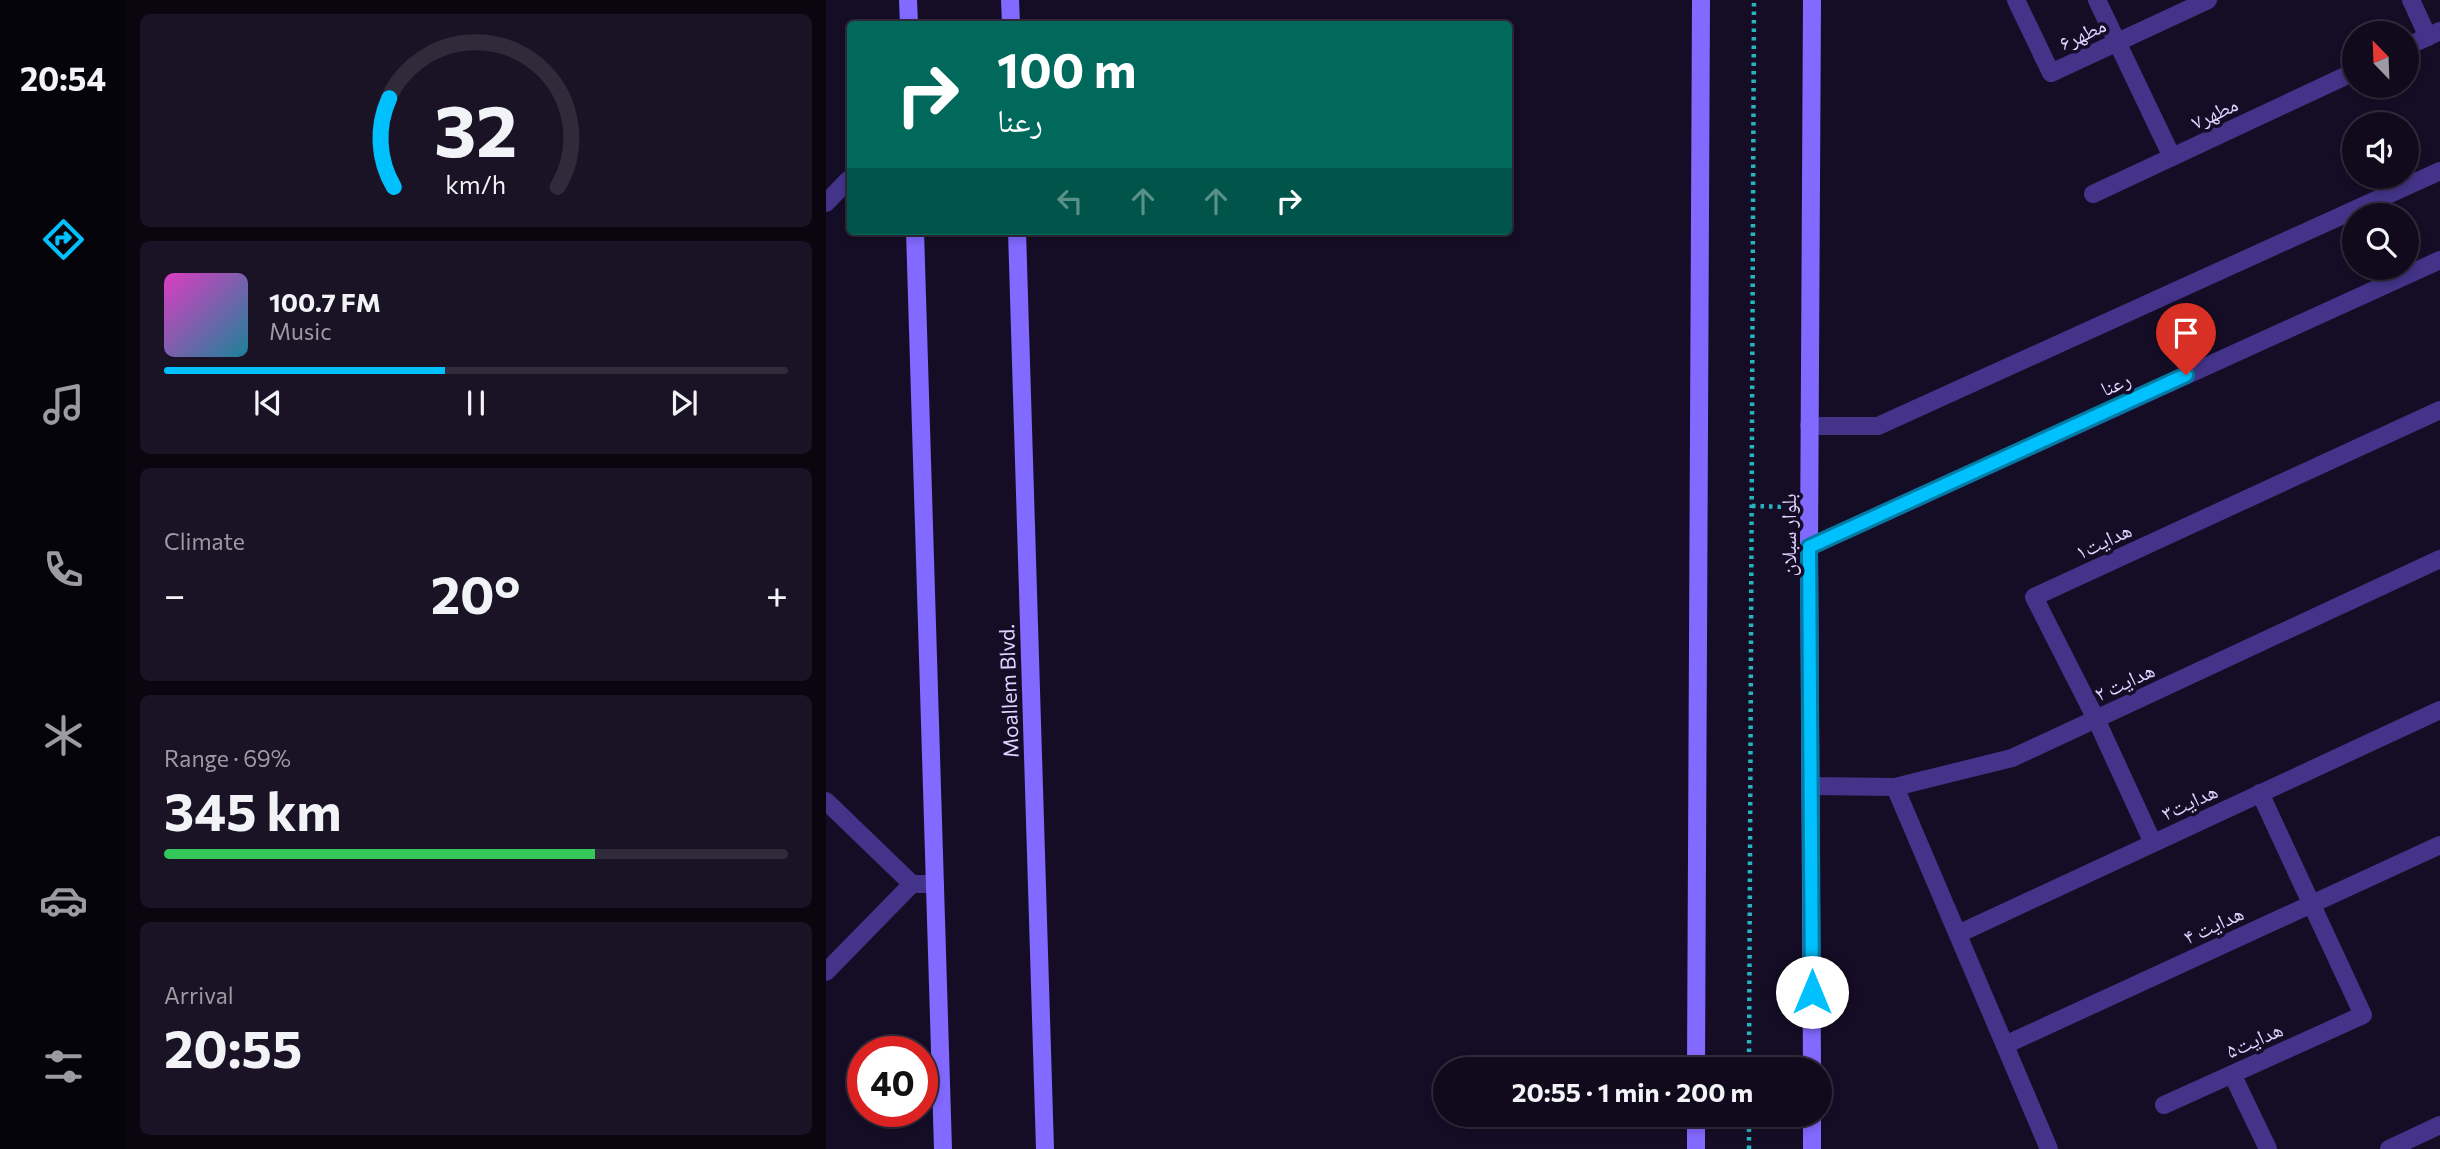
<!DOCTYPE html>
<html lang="en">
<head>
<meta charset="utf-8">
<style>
  body { margin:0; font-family:Commissioner,"Noto Naskh Arabic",sans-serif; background:#191325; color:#f1f3f6; height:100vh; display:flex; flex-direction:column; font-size:26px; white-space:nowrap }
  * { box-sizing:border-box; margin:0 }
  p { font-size:23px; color:#9c9aa3 }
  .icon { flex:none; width:38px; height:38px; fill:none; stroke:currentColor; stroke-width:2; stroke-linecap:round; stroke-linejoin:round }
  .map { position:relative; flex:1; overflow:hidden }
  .drawer { display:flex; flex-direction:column; gap:14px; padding:14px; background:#09060f; width:700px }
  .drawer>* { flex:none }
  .guide { position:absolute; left:21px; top:21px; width:665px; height:214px; border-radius:7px; box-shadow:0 4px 10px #0003,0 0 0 2px #302b3b; background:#00695c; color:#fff; overflow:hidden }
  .needle { width:46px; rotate:337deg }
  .buttons { position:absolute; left:1516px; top:21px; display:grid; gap:14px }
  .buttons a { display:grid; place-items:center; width:77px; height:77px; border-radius:50%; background:#100a1c; box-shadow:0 4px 10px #0003,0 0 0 2px #302b3b; font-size:35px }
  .speed { position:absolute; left:21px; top:1036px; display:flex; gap:14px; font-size:35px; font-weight:700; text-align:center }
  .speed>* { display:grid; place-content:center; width:91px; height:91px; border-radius:50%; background:#100a1c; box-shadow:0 4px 10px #0003,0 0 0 2px #302b3b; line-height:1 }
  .speed .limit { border:10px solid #d22; background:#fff; color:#111 }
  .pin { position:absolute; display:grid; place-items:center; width:60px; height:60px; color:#fff; margin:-72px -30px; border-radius:50% 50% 50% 0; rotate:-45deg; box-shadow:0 0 7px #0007 }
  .pin .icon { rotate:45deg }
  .me { position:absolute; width:77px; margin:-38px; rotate:0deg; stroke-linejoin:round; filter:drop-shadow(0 0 5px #0008) }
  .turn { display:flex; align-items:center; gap:24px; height:147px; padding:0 35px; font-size:32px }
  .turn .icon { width:91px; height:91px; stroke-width:2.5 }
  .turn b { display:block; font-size:49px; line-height:60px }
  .lanes { display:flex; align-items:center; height:66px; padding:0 35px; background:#0003; justify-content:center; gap:35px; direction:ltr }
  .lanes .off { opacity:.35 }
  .big { font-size:52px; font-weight:700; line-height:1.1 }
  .drawer .card { flex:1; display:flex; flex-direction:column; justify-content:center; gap:10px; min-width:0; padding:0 24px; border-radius:10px; background:#191325 }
  .drawer .dial { align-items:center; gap:0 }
  .dial svg { height:182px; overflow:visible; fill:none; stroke:#302b3b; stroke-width:7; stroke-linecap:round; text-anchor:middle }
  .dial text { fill:#f1f3f6; stroke:none }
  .song { display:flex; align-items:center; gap:21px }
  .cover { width:84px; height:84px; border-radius:10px; background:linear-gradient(135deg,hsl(310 70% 55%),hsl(190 70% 35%)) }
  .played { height:7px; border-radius:4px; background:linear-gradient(90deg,#00c1fd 45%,#302b3b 45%) }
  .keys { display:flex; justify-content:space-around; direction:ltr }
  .heat { display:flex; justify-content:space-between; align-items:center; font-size:38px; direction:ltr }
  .charge { height:10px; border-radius:5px; background:linear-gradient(90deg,#34c759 69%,#302b3b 0) }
  .trip { position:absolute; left:607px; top:1057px; width:399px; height:70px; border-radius:35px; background:#100a1c; box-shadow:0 4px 10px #0003,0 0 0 2px #302b3b; font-weight:700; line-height:70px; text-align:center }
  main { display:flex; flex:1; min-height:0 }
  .tab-bar { display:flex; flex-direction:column; width:126px; justify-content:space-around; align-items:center; background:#06040b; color:#9c9aa3 }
  .tab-bar .icon { width:49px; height:49px }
  .tab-bar .current { color:#00c1fd }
  .tab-bar b { font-size:32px; color:#f1f3f6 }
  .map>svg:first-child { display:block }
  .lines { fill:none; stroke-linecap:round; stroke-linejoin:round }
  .path { stroke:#24b5c1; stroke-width:4.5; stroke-dasharray:3.5 5; stroke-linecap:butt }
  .street { stroke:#433489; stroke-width:18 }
  .secondary { stroke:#8269ff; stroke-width:18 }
  .route-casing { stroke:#007da4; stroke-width:18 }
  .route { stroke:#00c1fd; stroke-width:12 }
  .labels { text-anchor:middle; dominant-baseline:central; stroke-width:7; stroke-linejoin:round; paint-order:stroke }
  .street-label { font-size:21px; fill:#ded2ff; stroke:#150d26 }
</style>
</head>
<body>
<main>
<nav class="tab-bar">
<b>20:54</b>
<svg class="icon current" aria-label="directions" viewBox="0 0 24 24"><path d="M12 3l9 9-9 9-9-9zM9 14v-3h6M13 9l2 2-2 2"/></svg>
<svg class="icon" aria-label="music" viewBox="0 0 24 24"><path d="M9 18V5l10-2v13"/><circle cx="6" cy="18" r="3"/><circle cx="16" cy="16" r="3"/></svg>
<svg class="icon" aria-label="phone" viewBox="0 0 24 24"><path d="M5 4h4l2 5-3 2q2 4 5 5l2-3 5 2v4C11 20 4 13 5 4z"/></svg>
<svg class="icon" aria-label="climate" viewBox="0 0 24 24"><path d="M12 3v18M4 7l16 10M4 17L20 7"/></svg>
<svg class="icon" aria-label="car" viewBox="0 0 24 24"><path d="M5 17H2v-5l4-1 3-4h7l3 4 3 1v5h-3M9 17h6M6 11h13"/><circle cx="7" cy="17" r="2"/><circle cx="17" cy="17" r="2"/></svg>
<svg class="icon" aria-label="filters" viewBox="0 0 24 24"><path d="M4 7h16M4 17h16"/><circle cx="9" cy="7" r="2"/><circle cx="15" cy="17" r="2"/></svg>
</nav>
<section class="drawer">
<div class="card dial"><svg viewBox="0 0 100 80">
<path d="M14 69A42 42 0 1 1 86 69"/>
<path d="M14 69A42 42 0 0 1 12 30" stroke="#00c1fd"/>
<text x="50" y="56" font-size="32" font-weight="700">32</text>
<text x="50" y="72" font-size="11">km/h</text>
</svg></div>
<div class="card">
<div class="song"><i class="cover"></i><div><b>100.7 FM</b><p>Music</p></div></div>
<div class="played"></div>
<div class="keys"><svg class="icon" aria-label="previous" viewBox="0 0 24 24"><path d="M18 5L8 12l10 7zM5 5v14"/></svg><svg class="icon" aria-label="pause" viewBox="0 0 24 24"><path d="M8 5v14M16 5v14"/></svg><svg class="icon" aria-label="next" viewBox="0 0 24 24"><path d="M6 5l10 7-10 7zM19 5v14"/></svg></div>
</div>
<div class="card"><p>Climate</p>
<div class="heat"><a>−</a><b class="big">20°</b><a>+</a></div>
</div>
<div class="card"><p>Range · 69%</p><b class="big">345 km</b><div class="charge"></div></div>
<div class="card"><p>Arrival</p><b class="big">20:55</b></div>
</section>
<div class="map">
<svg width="1614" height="1149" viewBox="0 0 1614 1149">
  <rect width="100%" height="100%" fill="#150d26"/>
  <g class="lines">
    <g class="path">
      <path d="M926,506L963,507"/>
      <path d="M923,1069L928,0"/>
      <path d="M923,1149V1115"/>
    </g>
    <g class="street">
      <path d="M1190,0L1225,73L1382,0"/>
      <path d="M1271,0L1346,157"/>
      <path d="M1585,0L1602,37"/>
      <path d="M1580,47L1614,31"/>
      <path d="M1267,194L1528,72"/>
      <path d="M0,203L22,180"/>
      <path d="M983,426H1052L1614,171"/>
      <path d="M983,547L1614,260"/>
      <path d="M985,786L1069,787L1186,758L1614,559"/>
      <path d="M1069,787L1223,1149"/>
      <path d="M0,801L86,884H109"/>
      <path d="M1327,843L1270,719L1208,597L1614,410"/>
      <path d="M1132,934L1614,710"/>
      <path d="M0,972L86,884"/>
      <path d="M1179,1045L1614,845"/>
      <path d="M1406,1074L1442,1149"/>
      <path d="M1338,1105L1537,1015L1434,793"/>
      <path d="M1563,1149L1614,1125"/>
    </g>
    <g class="secondary">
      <path d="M82,0L83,24"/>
      <path d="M184,0L185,24"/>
      <path d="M986,0L983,547L986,1069"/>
      <path d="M89,231L117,1149"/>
      <path d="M191,231L219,1149"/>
      <path d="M870,1069L875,0"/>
      <path d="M986,1115V1149"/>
      <path d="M870,1149V1115"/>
    </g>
  </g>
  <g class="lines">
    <defs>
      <path id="route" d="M986,992L983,547L1360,375"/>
    </defs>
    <use href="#route" class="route-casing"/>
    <use href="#route" class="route"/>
  </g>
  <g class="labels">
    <g class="street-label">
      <text transform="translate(1256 33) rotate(-25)">مطهر۶</text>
      <text transform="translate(1388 112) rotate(-25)">مطهر۷</text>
      <text transform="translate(1289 383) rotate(-25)">رعنا</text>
      <text transform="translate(961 535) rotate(-90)">بلوار سبلان</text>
      <text transform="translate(1277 540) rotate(-25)">هدایت۱</text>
      <text transform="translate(1298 681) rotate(-25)">هدایت ۲</text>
      <text transform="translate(182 691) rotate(-92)">Moallem Blvd.</text>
      <text transform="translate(1363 801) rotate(-25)">هدایت۳</text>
      <text transform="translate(1387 924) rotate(-25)">هدایت ۴</text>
      <text transform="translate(1428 1039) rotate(-24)">هدایت۵</text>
    </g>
  </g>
</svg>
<div class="buttons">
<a><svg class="needle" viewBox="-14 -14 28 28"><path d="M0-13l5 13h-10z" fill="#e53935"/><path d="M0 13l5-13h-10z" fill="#9c9aa3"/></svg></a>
<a><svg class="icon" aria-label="sound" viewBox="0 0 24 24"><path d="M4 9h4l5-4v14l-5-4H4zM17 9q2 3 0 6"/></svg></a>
<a><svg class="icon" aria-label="search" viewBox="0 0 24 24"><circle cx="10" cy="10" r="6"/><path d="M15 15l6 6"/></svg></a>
</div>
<div class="speed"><div class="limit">40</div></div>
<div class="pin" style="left:1360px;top:375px;background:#d93025"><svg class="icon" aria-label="arrive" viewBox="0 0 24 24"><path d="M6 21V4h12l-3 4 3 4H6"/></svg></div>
<svg class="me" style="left:986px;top:992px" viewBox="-20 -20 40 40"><circle r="19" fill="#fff"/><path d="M0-13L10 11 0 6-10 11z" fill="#00c1fd"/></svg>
<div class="trip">20:55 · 1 min · 200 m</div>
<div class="guide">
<div class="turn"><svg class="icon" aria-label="right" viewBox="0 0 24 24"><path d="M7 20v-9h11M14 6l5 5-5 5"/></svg><div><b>100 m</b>رعنا</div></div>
<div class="lanes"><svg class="icon off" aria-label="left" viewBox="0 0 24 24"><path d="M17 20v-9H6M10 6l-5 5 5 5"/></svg><svg class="icon off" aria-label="ahead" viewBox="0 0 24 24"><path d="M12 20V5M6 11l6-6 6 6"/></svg><svg class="icon off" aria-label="ahead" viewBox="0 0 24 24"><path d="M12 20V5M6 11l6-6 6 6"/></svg><svg class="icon" aria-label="right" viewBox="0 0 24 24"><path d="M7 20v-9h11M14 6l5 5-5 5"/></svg></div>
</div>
</div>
</main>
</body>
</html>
